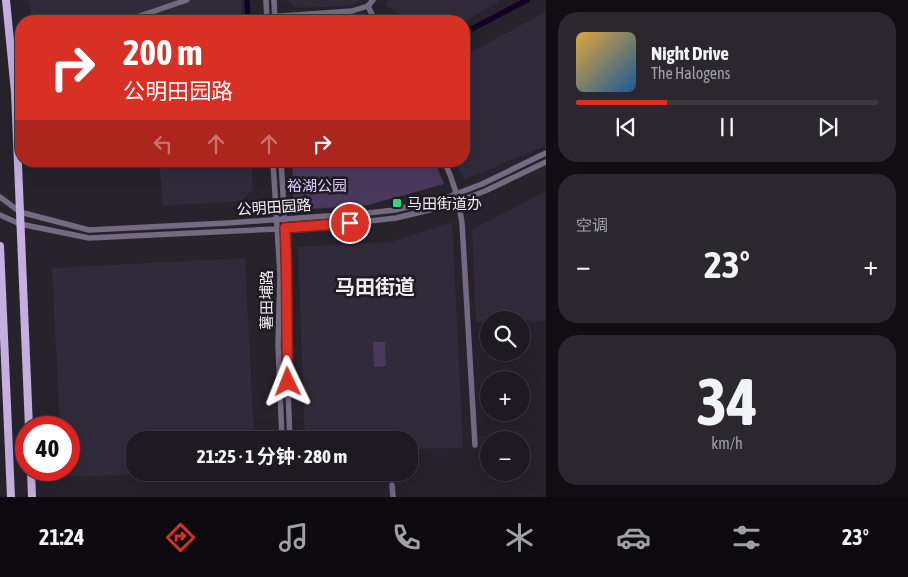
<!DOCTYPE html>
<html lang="zh">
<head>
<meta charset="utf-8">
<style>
  body { margin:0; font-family:"Asap Condensed","Noto Sans SC",sans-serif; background:#2a272f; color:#f1f3f6; height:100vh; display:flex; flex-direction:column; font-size:19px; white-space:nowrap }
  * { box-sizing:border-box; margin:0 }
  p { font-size:16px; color:#a0a1a5 }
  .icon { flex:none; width:28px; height:28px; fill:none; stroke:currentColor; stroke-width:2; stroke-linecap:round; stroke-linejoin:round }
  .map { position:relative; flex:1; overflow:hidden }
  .side { display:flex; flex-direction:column; gap:12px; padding:12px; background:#100e13; width:362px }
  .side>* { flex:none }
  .top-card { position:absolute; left:15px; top:15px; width:455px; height:152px; border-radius:20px; box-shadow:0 5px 20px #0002,0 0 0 1px #3b3840; background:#d93025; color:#fff; overflow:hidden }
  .controls { position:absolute; left:480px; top:311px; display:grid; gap:10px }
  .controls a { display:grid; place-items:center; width:50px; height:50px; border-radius:50%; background:#1d1a22; box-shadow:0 5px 20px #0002,0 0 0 1px #3b3840; font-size:25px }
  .speed { position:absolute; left:15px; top:416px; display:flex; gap:10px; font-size:25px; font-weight:700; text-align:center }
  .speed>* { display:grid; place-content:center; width:65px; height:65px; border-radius:50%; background:#1d1a22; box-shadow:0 5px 20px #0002,0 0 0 1px #3b3840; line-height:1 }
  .speed .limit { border:8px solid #d22; background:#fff; color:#111 }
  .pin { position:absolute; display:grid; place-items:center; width:42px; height:42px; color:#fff; margin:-21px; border:2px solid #fff; border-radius:50%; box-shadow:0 1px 5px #0007 }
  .me { position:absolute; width:55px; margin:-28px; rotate:358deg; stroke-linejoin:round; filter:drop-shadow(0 0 4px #0008) }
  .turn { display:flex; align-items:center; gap:18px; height:105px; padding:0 25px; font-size:22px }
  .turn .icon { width:65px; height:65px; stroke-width:2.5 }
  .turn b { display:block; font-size:35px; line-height:42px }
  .lanes { display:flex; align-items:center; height:48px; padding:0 25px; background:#0003; justify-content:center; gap:25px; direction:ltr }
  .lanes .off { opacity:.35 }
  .big { font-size:38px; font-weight:700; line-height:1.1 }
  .side .card { flex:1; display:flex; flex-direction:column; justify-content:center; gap:8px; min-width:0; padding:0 18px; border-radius:20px; background:#2a272f }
  .side .dial { align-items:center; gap:0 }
  .dial b { font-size:65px; line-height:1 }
  .song { display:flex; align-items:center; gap:15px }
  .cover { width:60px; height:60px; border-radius:8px; background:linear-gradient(135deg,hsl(40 70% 55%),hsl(210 70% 35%)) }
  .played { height:5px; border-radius:2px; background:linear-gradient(90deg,#d93025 30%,#3b3840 30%) }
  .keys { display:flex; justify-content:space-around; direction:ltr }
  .heat { display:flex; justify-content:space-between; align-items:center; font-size:28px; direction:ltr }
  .trip { position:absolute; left:126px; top:431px; width:292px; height:50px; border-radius:20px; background:#1d1a22; box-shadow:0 5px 20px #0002,0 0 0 1px #3b3840; font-weight:700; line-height:50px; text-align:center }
  .menu { display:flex; height:80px; justify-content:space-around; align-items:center; background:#0c0a0e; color:#a0a1a5 }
  .menu .icon { width:35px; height:35px }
  .menu .selected { color:#d93025 }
  .menu b { font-size:22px; color:#f1f3f6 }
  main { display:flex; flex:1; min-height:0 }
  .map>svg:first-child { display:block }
  .built { fill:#312a3a }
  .green { fill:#49395c }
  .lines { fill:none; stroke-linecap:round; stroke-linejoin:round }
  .canal { stroke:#130025; stroke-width:5.5 }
  .minor { stroke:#746a81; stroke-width:5.5 }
  .major { stroke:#c4afdf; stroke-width:8 }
  .route-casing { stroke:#8d1f18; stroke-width:12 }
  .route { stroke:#d93025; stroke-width:9 }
  .poi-dot { fill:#33d881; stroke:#1e1923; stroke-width:2 }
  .labels { text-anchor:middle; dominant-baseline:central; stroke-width:5; stroke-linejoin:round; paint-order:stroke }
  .park-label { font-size:15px; fill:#e1cdfd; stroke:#1e1923 }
  .poi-label { font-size:15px; fill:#f0edf5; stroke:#1e1923; text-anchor:start }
  .street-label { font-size:15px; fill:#f0edf5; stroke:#1e1923 }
  .district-label { font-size:20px; font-weight:bold; fill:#f0edf5; stroke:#1e1923 }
</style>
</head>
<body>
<main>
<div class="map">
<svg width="546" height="497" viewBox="0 0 546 497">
  <rect width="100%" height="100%" fill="#27232d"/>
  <g class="built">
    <path d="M28,0H241L242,21H32Z"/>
    <path d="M289,0H361L350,6L296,8L289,2Z"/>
    <path d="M388,0H499L498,2L464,22L410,21L385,5Z"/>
    <path d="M545,11V146L464,180L455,161H464V56L540,15Z"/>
    <path d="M159,161H251L253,189L241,201L163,206Z"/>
    <path d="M545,192V321L489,320V322H476L472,229Z"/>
    <path d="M452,222L463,448L410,449V440H305L298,247L391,242Z"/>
    <path d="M245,258L254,440H135V472L168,473L62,477V470H69V428L60,427L52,268Z"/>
  </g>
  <g class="green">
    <path d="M367,16L369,21H312Z"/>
    <path d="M292,161H434L444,184L368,205L294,210Z"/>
    <path d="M373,342H385L386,366L374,367Z"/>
  </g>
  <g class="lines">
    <g class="canal">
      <path d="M247,0L248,21"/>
      <path d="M464,33L527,0"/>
    </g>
    <g class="minor">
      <path d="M266,0L267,21"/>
      <path d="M274,0L275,21"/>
      <path d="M368,6L375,21"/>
      <path d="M267,17L352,11L368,6L373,0"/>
      <path d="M125,21L187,0"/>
      <path d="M273,161L280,275L278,344L282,440"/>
      <path d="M281,161L288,275L286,343L290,440"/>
      <path d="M444,161C454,181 459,201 462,223L475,445"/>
      <path d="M0,197L20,212L89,230L228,223L368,213L395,210L448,197L482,184L546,153"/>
      <path d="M0,215L20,224L89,238L277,229L369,221L396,218L450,205L485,191L546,162"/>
      <path d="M392,485L393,497"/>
    </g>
    <g class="major">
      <path d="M6,0L15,92L29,428"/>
      <path d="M0,246L11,497"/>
      <path d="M31,470L32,497"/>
    </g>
  </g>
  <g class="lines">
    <defs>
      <path id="route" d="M288,382C286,331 288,279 285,228L350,223"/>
    </defs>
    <use href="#route" class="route-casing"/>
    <use href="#route" class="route"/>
  </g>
  <rect class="poi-dot" x="392" y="198" width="10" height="10" rx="2.5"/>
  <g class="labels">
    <g class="park-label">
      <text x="317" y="185">裕湖公园</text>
    </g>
    <g class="poi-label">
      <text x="407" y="203">马田街道办</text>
    </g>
    <g class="street-label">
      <text transform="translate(274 207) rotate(-4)">公明田园路</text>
      <text transform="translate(266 300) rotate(-90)">薯田埔路</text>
    </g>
    <g class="district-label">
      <text x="375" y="286">马田街道</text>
    </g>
  </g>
</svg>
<div class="controls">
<a><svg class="icon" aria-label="search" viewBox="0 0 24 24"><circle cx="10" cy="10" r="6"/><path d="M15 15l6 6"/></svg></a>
<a>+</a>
<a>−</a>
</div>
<div class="speed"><div class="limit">40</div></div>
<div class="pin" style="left:350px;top:223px;background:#d93025"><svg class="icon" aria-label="arrive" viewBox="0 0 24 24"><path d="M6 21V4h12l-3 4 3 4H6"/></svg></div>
<svg class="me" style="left:288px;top:382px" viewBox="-20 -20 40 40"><path d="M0-17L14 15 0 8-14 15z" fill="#d93025" stroke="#fff" stroke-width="4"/></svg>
<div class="trip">21:25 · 1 分钟 · 280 m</div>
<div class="top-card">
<div class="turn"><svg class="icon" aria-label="right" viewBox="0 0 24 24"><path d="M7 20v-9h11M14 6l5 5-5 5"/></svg><div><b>200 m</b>公明田园路</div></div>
<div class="lanes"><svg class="icon off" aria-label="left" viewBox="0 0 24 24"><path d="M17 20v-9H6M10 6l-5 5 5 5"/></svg><svg class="icon off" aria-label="ahead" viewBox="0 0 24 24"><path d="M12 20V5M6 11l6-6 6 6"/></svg><svg class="icon off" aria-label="ahead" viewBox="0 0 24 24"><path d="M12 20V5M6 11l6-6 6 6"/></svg><svg class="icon" aria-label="right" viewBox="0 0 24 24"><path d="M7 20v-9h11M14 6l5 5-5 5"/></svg></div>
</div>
</div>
<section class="side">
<div class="card">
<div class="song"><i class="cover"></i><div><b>Night Drive</b><p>The Halogens</p></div></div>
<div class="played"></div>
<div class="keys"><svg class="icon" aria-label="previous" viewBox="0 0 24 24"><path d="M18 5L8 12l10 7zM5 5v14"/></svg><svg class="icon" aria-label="pause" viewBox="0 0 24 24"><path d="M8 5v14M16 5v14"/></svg><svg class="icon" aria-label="next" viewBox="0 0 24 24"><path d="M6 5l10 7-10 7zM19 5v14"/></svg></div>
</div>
<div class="card"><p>空调</p>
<div class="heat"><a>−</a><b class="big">23°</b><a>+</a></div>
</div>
<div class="card dial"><b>34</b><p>km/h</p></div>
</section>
</main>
<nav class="menu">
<b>21:24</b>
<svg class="icon selected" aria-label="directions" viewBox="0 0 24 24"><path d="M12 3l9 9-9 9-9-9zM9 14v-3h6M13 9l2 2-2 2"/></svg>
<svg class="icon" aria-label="music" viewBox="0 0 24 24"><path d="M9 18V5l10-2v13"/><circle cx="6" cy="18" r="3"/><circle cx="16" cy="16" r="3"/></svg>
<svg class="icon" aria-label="phone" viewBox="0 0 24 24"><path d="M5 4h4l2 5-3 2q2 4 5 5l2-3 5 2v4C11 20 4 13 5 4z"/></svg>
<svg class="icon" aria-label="climate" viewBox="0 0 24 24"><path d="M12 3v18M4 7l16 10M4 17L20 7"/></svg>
<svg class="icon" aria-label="car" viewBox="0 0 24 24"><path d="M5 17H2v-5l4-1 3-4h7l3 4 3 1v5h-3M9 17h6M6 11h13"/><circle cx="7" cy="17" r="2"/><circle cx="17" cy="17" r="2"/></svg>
<svg class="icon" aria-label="filters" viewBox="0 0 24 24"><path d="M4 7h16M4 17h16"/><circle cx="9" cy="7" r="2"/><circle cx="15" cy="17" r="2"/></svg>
<b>23°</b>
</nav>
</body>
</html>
